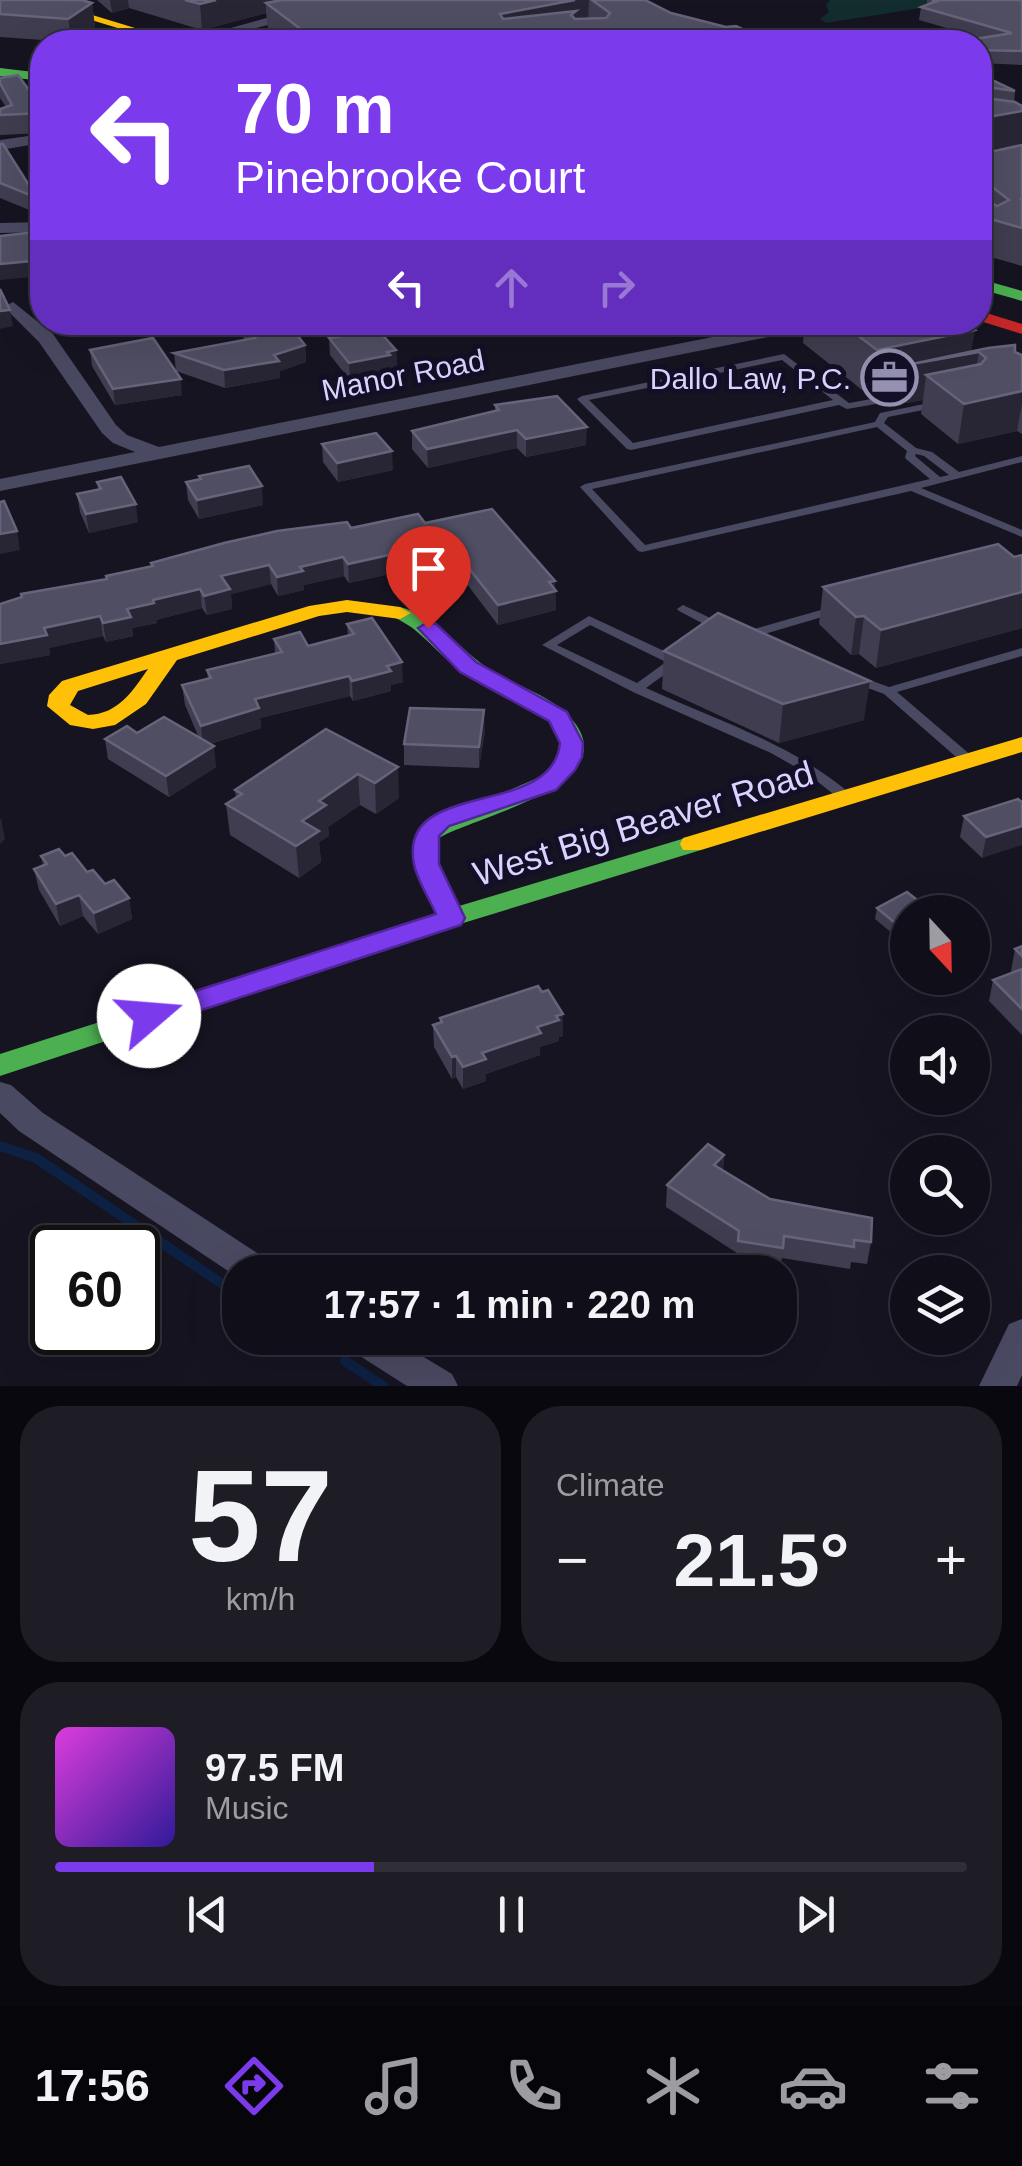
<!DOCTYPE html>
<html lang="en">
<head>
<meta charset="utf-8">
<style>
  body { margin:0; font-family:Arial,sans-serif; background:#1e1d26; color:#f1f3f6; height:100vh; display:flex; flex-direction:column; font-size:38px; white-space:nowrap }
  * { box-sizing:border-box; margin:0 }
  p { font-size:32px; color:#9c9ca2 }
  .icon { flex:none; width:55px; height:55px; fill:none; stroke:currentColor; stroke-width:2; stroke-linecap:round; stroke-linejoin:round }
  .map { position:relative; height:1386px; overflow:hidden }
  .sheet { display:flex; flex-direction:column; gap:20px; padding:20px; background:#09080e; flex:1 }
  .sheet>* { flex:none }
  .hud { position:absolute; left:30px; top:30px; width:962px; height:305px; border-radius:40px; box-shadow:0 10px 40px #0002,0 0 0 2px #302f38; background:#7c3aed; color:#fff; overflow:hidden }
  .needle { width:65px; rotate:158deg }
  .controls { position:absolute; left:890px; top:895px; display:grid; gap:20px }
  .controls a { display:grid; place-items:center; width:100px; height:100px; border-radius:50%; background:#100f19; box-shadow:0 10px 40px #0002,0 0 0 2px #302f38; font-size:50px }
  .speed { position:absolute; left:30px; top:1225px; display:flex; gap:20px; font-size:50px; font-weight:700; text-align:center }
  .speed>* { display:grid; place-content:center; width:130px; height:130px; border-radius:50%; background:#100f19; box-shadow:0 10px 40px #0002,0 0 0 2px #302f38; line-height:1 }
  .speed .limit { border:5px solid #111; border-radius:15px; background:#fff; color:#111 }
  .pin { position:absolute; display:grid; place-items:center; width:85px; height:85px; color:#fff; margin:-102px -42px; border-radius:50% 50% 50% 0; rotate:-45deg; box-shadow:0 0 10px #0007 }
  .pin .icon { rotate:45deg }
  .me { position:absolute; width:110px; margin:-55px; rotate:72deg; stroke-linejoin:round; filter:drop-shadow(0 0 8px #0008) }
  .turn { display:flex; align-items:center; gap:35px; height:210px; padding:0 40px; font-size:45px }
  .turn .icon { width:130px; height:130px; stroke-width:2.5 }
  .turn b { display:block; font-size:70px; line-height:85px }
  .lanes { display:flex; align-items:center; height:95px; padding:0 40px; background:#0003; justify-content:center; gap:50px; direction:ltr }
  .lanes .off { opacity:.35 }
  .big { font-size:75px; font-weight:700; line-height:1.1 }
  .sheet .card { flex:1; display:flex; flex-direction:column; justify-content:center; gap:15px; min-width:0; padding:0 35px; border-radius:40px; background:#1e1d26 }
  .sheet .dial { align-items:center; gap:0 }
  .dial b { font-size:130px; line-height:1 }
  .song { display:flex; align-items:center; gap:30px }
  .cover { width:120px; height:120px; border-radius:15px; background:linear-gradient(135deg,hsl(300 70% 55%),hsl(250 70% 35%)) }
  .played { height:10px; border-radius:5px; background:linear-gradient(90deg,#7c3aed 35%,#302f38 35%) }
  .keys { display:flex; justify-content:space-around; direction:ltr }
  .heat { display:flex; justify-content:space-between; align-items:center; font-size:55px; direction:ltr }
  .sheet .tiles { flex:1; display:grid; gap:20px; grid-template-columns:1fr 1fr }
  .card:last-child { grid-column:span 2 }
  .trip { position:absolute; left:222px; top:1255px; width:575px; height:100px; border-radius:40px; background:#100f19; box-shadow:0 10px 40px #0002,0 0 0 2px #302f38; font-weight:700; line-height:100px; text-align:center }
  .tab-bar { display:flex; height:160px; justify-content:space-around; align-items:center; background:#06060a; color:#9c9ca2 }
  .tab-bar .icon { width:70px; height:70px }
  .tab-bar .selected { color:#7c3aed }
  .tab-bar b { font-size:45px; color:#f1f3f6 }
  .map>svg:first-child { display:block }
  .green { fill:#132c2d }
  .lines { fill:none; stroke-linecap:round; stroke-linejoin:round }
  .stream { stroke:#0d2144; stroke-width:10 }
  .path { stroke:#44505f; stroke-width:2.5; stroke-dasharray:2.5 4; stroke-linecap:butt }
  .lane { fill:#4a4962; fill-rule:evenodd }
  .street { fill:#4a4962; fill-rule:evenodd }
  .fast { fill:#4caf50; fill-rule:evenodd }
  .slow { fill:#ffc107; fill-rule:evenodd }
  .jam { fill:#c62828; fill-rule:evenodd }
  .wall { fill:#403d50 }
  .shaded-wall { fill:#282635 }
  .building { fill:#504e63; stroke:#66637b; stroke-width:2.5; fill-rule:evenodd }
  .route { fill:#7c3aed; stroke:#51269a; stroke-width:2.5 }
  .labels { text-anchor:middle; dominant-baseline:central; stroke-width:10; stroke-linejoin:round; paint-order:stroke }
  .far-street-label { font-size:30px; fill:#d9d4ff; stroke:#130f26 }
  .far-poi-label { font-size:30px; fill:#d9d4ff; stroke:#130f26; text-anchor:end }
  .street-label { font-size:35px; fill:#d9d4ff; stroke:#130f26 }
</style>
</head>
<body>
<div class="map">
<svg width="1022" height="1386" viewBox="0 0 1022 1386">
  <rect width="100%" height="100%" fill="#161421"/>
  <path class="green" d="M830,0H945L953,3L826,23L820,19L829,12L826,5Z"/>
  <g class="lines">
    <g class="stream">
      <path d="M0,1146L36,1158L240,1296"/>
      <path d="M345,1361L383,1386"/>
    </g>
    <path class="path" d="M771,42L810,36L831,42"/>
    <g class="lane">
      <path d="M620,322C629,322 637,324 646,325C658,326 676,322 689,322L648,331Z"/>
      <path d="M691,322H702L730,341L728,343H722Z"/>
      <path d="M784,354L849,403L922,390L927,393L922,396L847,409L839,405L631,450L627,449L577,399L582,396ZM782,360L833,400L633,443L589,400Z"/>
      <path d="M934,402L939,405L938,407L888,417L884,423L916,448L932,452L959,472L1022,456V462L921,488L1022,530V537L911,491L642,552L638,551L580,487L585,484L875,422L880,413ZM877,427L907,451L905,457L906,459L930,479L645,545L592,489ZM916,454L924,456L949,475L940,477L915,456Z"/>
      <path d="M683,605L725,625L727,628L721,632L717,631L679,611L677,609Z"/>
      <path d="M835,606L839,608L841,610L839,612L744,640L738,636L740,633Z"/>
      <path d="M589,616L679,658L681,661L679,664L646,688C717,720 792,744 852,795L854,798L852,801H842L808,774L771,753L633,692L542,645ZM590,625L666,662L637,683L557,645Z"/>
      <path d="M1022,648V656L897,692L973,757L975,760L968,764L963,763L884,694L849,681L847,678L853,674L889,687Z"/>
    </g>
    <g class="street">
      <path d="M299,9L304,10V16L201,42H180Z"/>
      <path d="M42,134V143L0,150V140Z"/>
      <path d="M42,222V232L0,233V223Z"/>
      <path d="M13,302L53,334L116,425L127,435L159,447L788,322H827L818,327L0,491V479L135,452L113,443L102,433L39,342L4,307Z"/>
      <path d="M0,1082L11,1085L43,1113L271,1262L275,1272H240V1279L19,1131L0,1113Z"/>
      <path d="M1022,1319V1375L1017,1386H979L1009,1324Z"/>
      <path d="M344,1338H392L452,1374L458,1386H407L349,1349Z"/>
    </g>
    <g class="fast">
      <path d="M0,68L42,73V81L0,76Z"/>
      <path d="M980,279L1022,291V301L980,289Z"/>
      <path d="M400,607C438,616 465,657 500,676C523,688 549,696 567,714C636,783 475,816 439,838L440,864L459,906L692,836L701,838L704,844L701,850L460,924L0,1076V1054L436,914C425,887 405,858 418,829L540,777C554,764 567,749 556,730C540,703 494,692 469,676C448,663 434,646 415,630C407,623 397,620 389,613Z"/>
    </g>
    <g class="slow">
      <path d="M25,0H43L181,42H164Z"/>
      <path d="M347,600L400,607L411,613L400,619L347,612L319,616L177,660L146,704L115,725L93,729L70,725L47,706L49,695L62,681L309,606ZM148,669C132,692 118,714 88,715L70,705L78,691Z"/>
      <path d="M1022,737V752L701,850H683L680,844L683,838Z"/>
    </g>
    <path class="jam" d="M980,311L1022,324V334L980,321Z"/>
  </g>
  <g class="wall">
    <path d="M0,0L92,3L95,27L72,42L0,37Z"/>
    <path d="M97,0H645L671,13L770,42H285L268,28L266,13L202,30L129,8L112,13Z"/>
    <path d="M927,0H1022V65L980,63L981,38L919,20L921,7L927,5Z"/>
    <path d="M0,78L34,97L42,94V133L0,135V109L6,107L0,98Z"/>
    <path d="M980,82L1015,91L1014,102L1022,106V144L980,151Z"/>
    <path d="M0,144L37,198L39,214L0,198Z"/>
    <path d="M1022,145V266L980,254V154Z"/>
    <path d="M240,322H287L305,345L306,362L280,371V378L225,388L176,371L174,353L245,340L241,335Z"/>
    <path d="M805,322H964L971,351L1015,352L1022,355V434L1017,431L958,444L921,414L923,400L906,403L908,389L871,397L803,343Z"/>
    <path d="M329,338L396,350L397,367L391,369V372L350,380L330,355Z"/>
    <path d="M90,350L182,395L115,405L92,366Z"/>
    <path d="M495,405L586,445L526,457L517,448L428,468L412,449V431L495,411Z"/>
    <path d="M322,444L393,470L338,482L323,462Z"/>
    <path d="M199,476L263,505L199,519L188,500L186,482L199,479Z"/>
    <path d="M97,482L138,522L89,533L80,512L77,494L98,490Z"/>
    <path d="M425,523L555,589L556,610L498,625L460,575L427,582L417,568L349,583L344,576L304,585V590L278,596L271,584L231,594L232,609L207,615L202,608L156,620L157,623L132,628L133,636L106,642L103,636L49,648L50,655L0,664V604L106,579L152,566L151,563L351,528Z"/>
    <path d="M1022,555V628L876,668L859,654L851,655L819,624L823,587Z"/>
    <path d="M347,624L403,682L391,685V691L353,701L350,696L260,718L261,728L210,744L216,767L169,797L108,759L105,739L137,733L199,738L185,705L182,685L208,679L207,670L275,654L274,639L308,646L348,636Z"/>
    <path d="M664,651L864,720L779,743L662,689Z"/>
    <path d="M326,729L399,798L376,814L360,805L328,827L329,836L319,842L321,862L299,878L230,835L226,804L236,798L235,790Z"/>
    <path d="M485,731L479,768L404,765V744Z"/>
    <path d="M1022,802L982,858L960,837L964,816Z"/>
    <path d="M41,856H65L105,884L129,898L132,919L98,934L83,916L60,926L39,890L34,869L43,865Z"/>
    <path d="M877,908L925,912L893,934L875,919Z"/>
    <path d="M1022,946V1035L989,1001L993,980L1012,972L1011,971L1015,949Z"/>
    <path d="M440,1018L563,1036L559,1037V1041L540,1047V1055L486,1074V1081L463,1089L456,1077L452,1079L434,1047L433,1025L440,1023Z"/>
    <path d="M724,1155L723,1170L770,1199L871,1242L867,1264L851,1262L850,1269L782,1258L780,1270L736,1263L737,1253L666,1207L667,1185Z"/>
  </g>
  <g class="shaded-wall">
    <path d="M110,0H128L129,8L112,13Z"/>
    <path d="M216,0H352L266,3V13L202,30L200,4Z"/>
    <path d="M575,0H589L588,23L500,40V14Z"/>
    <path d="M92,3L95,27L72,42L68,19Z"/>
    <path d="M987,87L983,117L1022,111V144L980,151L983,90Z"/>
    <path d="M42,260V276L0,280V264Z"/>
    <path d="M10,310L13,326L0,329V311Z"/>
    <path d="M975,330L971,353L979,352L973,391L926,375L923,400L906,403L908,389L871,397L877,350Z"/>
    <path d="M305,345L306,362L280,371V378L225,388L224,370Z"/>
    <path d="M396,350L397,367L391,369V372L350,380L349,363Z"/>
    <path d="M181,379L182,395L115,405L113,389Z"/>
    <path d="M1022,391V404L1017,431L958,444L964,404Z"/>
    <path d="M587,427L586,445L526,457V439Z"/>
    <path d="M517,430V448L428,468L427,449Z"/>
    <path d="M392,451L393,470L338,482L337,463Z"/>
    <path d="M262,486L263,505L199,519L197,500Z"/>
    <path d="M136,504L138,522L89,533L86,514Z"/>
    <path d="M17,531L20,550L0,554V534Z"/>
    <path d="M416,549L417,568L349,583L348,564Z"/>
    <path d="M459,556L460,575L427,582V563Z"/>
    <path d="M343,557L344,576L304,585V590L278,596L277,577L300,567Z"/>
    <path d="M269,565L271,584L231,594L232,609L207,615L204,596L221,576Z"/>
    <path d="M555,581L556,610L498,625V605Z"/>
    <path d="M200,589L202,608L156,620L157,623L132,628L133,636L106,642L103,623L127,609L153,600Z"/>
    <path d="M1022,592V628L876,668L881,630Z"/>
    <path d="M100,616L103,636L49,648L50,655L0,664V644L44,628Z"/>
    <path d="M864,616L859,654L851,655L856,617Z"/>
    <path d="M402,662L403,682L391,685V691L353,701L352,681L387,666Z"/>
    <path d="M349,676L350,696L260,718L261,728L203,746L201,726L255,699Z"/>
    <path d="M870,681L864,720L779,743L783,704Z"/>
    <path d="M484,710L485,731L479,768V747Z"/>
    <path d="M214,746L216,767L169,797L166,776Z"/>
    <path d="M398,767L399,798L376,814L375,783Z"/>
    <path d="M358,774L360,805L328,827L329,836L319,842L321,862L299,878L296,846L302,821L319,801Z"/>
    <path d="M1,818L5,839L0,844V819Z"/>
    <path d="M1022,826V845L982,858L986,837Z"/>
    <path d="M79,895L83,916L60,926L56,904Z"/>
    <path d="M129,898L132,919L98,934L94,913Z"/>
    <path d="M908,916V926L893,934L895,923Z"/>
    <path d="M563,1014V1036L559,1037V1041L540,1047V1055L486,1074V1081L463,1089V1067L482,1053Z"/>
    <path d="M456,1056V1077L452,1079V1057Z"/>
    <path d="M724,1155L722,1177L714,1165Z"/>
  </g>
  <g class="building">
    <path d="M0,0H82L92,3L68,19L0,14Z"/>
    <path d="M185,0H216L200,4Z"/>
    <path d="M282,0H575L500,14L503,19L576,11L571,15L575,19L606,18L610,13L592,0H645L671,13L726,27L736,26L770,42H347L302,30L266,3Z"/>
    <path d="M932,0H1022V51L980,50V42H970L969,40L1012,33L921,7L937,1Z"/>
    <path d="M18,75L34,97L42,94V113L0,115V109L12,105L0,83V78Z"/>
    <path d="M992,80L1015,91L987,87L983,90L986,98L1015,102L1022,106V111L983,118L980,116V82Z"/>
    <path d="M0,144H3L37,198L0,183Z"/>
    <path d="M1022,145V198L1021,199L1022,200V228L980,216V154ZM991,186L1009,200L997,206L983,198V187Z"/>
    <path d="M36,232V236L42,235V260L0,264V236Z"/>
    <path d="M0,289L10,310L0,311Z"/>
    <path d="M243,322H287L305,345L274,355L279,361L224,370L174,353L255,338Z"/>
    <path d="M840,322H964L975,330L877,350Z"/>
    <path d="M378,330L396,350L387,352L390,355L349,363L329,338Z"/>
    <path d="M153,338L181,379L113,389L90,350Z"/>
    <path d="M1015,345V352L1022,355V391L964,404L926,375L981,364L986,358L979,352L912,364L988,348Z"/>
    <path d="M557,396L587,427L526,439L517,430L427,449L412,431L499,410L495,405Z"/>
    <path d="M376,433L392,451L337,463L322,444Z"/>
    <path d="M249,466L262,486L197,500L186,482L201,479L199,476Z"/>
    <path d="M121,477L136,504L86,514L77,494L101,489L97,482Z"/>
    <path d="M4,501L17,531L0,534V502Z"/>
    <path d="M492,509L555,581L549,582L556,591L498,605L459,556L427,563L416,549L348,564L343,557L300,567L303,571L277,577L269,565L221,576L230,589L204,596L200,589L153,600L154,603L127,609L131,617L103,623L100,616L44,628L47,635L0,644V604L22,597L21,594L107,579L106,576L153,566L151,563L224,543L277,531L347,522L351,528L418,514L425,523Z"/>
    <path d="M998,544L1014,557L1022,555V592L881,630L864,616L856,617L823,587Z"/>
    <path d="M718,613L870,681L783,704L664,651Z"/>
    <path d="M372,618L402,662L387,666L391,671L352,681L349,676L255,699L259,708L201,726L182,685L211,678L207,670L282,652L274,639L300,632L308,646L354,634L347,624Z"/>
    <path d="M410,708L484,710L479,747L404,744Z"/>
    <path d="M164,717L214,746L166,776L105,739L127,726L137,733Z"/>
    <path d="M326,729L398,767L375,783L358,774L319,801L326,805L302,821L319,831L296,846L226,804L242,794L235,790Z"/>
    <path d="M1018,799L1022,802V826L986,837L964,816Z"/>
    <path d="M59,849L65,856L72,853L87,872L93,870L105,884L114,880L129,898L94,913L79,895L56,904L34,869L47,864L41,856Z"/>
    <path d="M907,892L926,907L915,912H908V916L895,923L877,908Z"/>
    <path d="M1022,946V956L1015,949Z"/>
    <path d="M1022,969V1009L993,980Z"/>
    <path d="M538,986L542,992L548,990L563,1014L556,1016L559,1020L537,1027L541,1033L482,1053L486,1059L463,1067L456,1056L452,1057L433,1025L442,1022L440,1018Z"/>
    <path d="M708,1144L724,1155L714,1165L770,1199L872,1218L871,1242L854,1240V1247L784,1236L783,1248L738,1241L739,1231L667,1185Z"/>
  </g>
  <path class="route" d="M428,622L436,624L476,662L567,712L583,743L582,757L575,770L556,790L449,826L439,836V864L465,918L461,925L159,1024H139L135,1016L139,1009L436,914C429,898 417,880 414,864C397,777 553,820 560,743L549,721L460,672L418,628Z"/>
  <defs>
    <symbol id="office-ring" viewBox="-11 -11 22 22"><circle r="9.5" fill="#130f26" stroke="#9591b1" stroke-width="1.5"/><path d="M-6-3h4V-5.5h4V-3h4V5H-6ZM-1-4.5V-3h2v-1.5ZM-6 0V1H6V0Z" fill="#9591b1"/></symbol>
  </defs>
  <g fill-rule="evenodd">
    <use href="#office-ring" x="858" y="346" width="63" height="63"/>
  </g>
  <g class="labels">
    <g class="far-street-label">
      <text transform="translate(403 375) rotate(-11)">Manor Road</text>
    </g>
    <g class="far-poi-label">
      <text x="851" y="378">Dallo Law, P.C.</text>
    </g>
    <g class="street-label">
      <text transform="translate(643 823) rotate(-17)">West Big Beaver Road</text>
    </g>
  </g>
</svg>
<div class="controls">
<a><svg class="needle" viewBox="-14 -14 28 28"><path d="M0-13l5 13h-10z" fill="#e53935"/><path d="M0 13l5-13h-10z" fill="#9c9ca2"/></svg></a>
<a><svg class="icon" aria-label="sound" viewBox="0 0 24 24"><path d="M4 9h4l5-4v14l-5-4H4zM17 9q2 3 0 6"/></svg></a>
<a><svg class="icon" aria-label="search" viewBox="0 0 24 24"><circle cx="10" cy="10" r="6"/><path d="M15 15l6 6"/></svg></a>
<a><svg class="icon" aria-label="layers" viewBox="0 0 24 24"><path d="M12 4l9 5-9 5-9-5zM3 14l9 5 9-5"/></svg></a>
</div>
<div class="speed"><div class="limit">60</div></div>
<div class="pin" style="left:428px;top:628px;background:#d93025"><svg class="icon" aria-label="arrive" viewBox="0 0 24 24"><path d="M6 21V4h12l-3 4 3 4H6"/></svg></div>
<svg class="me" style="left:149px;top:1016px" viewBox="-20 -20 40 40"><circle r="19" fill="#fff"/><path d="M0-13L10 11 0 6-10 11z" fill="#7c3aed"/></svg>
<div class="trip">17:57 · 1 min · 220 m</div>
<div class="hud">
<div class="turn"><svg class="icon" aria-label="left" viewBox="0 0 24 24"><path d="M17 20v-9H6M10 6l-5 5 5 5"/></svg><div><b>70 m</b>Pinebrooke Court</div></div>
<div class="lanes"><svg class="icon" aria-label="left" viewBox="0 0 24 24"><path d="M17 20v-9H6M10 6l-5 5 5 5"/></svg><svg class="icon off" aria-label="ahead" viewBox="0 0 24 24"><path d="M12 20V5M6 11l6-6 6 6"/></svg><svg class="icon off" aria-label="right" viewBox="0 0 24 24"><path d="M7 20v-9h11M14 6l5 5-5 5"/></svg></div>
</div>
</div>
<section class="sheet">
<div class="tiles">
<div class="card dial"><b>57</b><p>km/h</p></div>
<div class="card"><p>Climate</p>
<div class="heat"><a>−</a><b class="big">21.5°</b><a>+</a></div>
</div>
<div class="card">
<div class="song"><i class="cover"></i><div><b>97.5 FM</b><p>Music</p></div></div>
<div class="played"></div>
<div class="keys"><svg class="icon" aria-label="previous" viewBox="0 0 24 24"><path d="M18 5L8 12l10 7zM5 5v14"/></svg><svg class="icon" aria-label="pause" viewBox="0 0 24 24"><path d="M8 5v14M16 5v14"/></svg><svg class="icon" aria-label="next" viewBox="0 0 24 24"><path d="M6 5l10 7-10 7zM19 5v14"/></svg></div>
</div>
</div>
</section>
<nav class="tab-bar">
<b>17:56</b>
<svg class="icon selected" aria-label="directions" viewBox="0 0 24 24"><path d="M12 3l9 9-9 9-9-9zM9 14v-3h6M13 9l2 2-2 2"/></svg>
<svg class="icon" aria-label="music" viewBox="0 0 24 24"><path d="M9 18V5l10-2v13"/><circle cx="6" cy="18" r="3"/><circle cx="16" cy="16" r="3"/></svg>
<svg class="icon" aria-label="phone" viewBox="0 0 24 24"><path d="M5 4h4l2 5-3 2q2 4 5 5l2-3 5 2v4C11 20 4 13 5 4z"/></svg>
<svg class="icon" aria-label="climate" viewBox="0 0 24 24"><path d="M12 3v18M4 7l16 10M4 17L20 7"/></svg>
<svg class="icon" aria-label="car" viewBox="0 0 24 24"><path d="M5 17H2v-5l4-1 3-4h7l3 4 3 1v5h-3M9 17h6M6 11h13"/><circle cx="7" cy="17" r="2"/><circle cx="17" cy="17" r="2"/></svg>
<svg class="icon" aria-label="filters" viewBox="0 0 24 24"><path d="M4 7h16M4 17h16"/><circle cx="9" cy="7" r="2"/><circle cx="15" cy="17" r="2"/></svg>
</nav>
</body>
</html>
